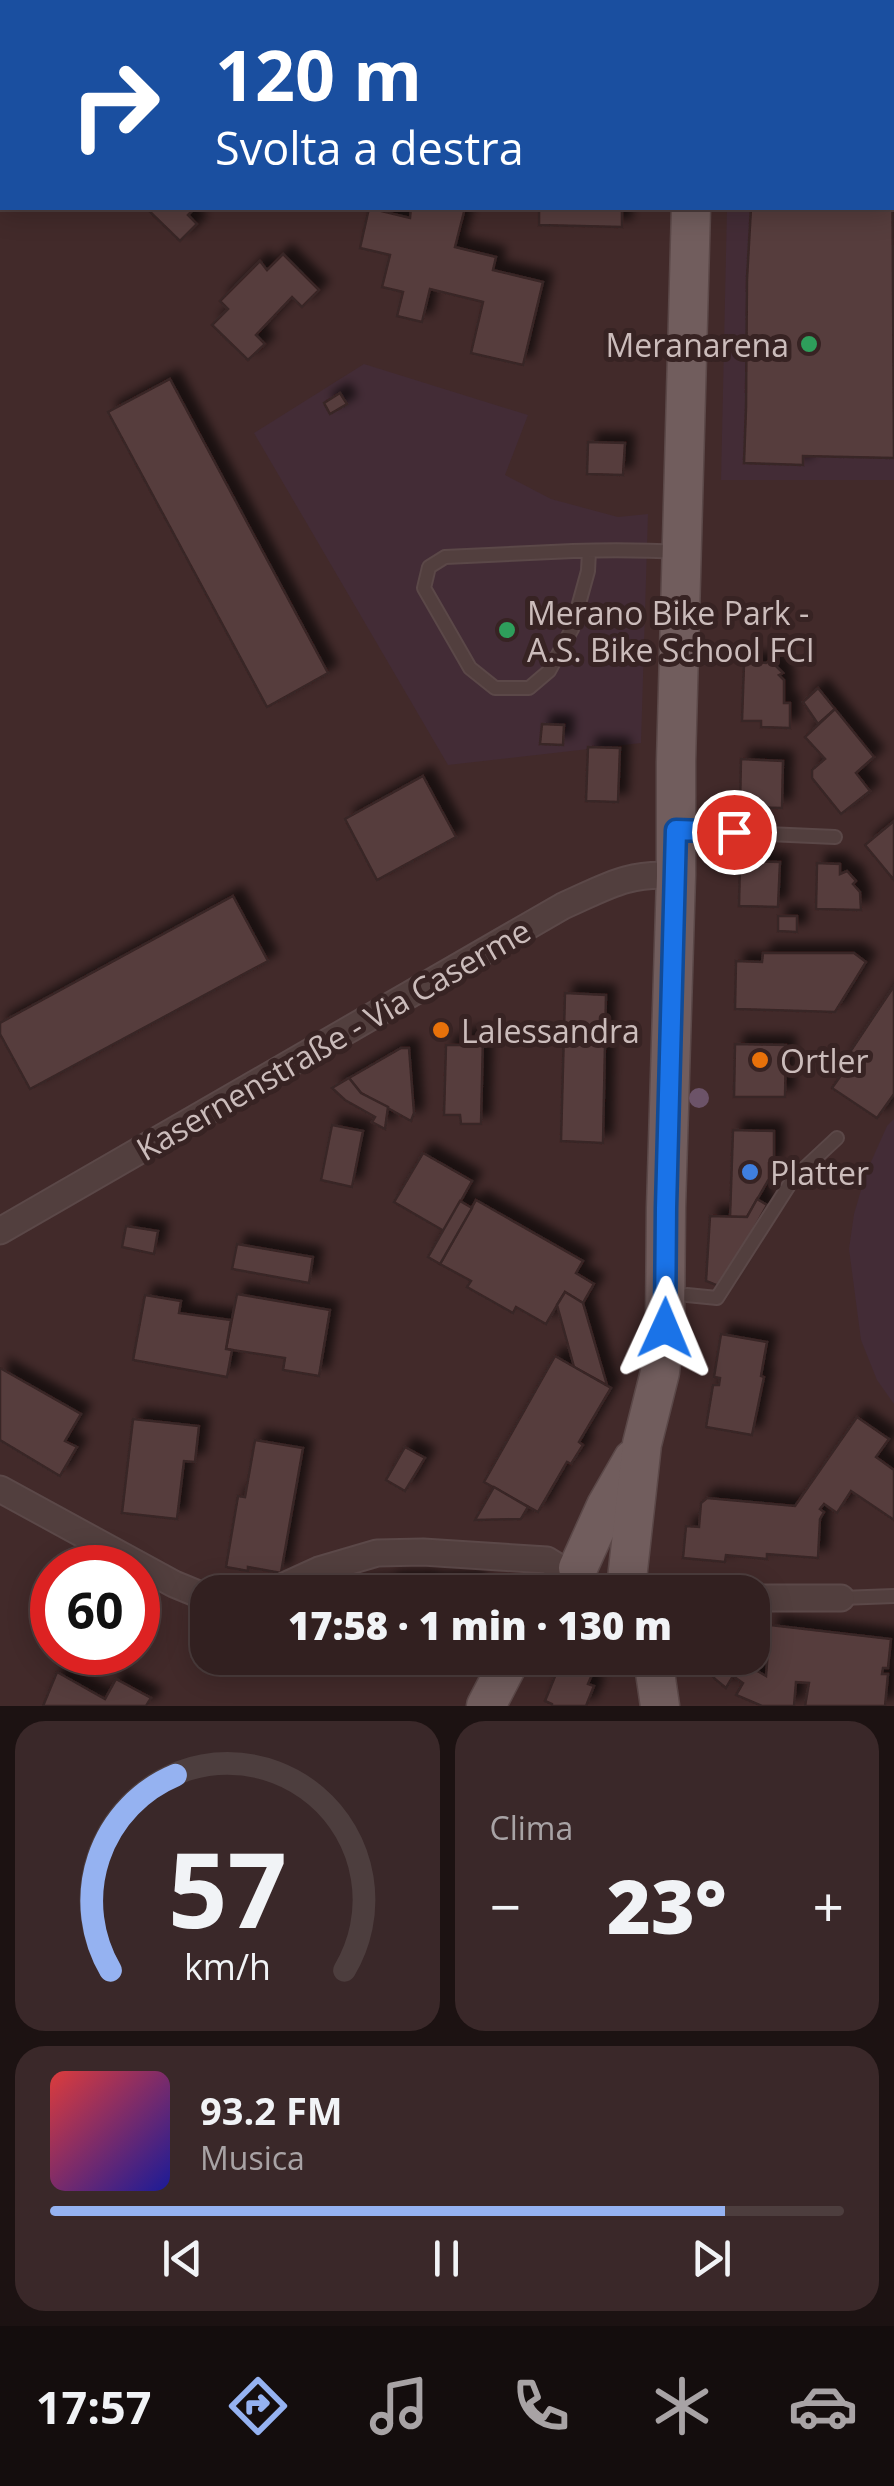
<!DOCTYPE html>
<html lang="it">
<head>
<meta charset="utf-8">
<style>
  body { margin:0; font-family:"Open Sans",sans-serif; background:#3a2829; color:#f1f3f6; height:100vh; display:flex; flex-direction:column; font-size:38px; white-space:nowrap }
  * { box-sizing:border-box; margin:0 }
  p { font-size:32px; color:#a8a3a5 }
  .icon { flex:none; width:55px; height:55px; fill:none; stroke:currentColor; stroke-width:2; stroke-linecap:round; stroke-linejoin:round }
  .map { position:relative; height:1706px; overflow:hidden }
  .panel { display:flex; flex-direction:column; gap:15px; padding:15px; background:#1c1212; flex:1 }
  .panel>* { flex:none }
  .top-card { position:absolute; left:0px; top:0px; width:895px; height:210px; box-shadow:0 5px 25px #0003,0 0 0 2px #4d3e3e; background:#1a4fa0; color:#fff; overflow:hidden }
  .speed { position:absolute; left:30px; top:1545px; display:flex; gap:20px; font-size:50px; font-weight:700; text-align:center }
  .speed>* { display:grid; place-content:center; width:130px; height:130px; border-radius:50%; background:#322020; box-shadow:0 5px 25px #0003,0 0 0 2px #4d3e3e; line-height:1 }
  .speed .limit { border:15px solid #d22; background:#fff; color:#111 }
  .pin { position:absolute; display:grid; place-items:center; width:85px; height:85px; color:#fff; margin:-42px; border:5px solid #fff; border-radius:50%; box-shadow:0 2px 10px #0007 }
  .me { position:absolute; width:110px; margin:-55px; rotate:1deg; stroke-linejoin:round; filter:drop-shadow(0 0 8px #0008) }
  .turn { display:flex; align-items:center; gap:35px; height:210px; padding:0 50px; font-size:45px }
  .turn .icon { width:130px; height:130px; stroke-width:2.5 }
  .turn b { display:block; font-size:70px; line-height:85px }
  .big { font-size:75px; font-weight:800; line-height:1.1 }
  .panel .card { flex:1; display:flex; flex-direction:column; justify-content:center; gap:15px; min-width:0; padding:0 35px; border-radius:30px; background:#3a2829 }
  .panel .dial { align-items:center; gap:0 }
  .dial svg { height:260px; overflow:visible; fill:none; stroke:#4d3e3e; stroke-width:7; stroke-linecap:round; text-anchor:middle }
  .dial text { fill:#f1f3f6; stroke:none }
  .song { display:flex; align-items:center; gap:30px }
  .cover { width:120px; height:120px; border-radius:15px; background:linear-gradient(135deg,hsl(0 70% 55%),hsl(240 70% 35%)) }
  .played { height:10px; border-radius:5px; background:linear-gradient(90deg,#95b2f1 85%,#4d3e3e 85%) }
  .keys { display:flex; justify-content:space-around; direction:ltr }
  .heat { display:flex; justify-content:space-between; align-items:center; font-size:55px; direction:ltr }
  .panel .tiles { flex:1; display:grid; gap:15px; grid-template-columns:1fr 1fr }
  .card:last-child { grid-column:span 2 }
  .trip { position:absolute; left:190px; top:1575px; width:580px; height:100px; border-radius:30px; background:#322020; box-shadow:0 5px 25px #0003,0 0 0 2px #4d3e3e; font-weight:800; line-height:100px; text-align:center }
  .tabs { display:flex; height:160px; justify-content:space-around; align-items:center; background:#140d0d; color:#a8a3a5 }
  .tabs .icon { width:70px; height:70px }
  .tabs .current { color:#95b2f1 }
  .tabs b { font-size:45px; color:#f1f3f6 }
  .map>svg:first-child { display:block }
  .green { fill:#432c36 }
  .building { fill:#573d3d; stroke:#392525; stroke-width:2.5; filter:url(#shadow) }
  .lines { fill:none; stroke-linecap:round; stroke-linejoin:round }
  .service-casing { stroke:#5b4848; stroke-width:16 }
  .minor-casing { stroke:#5b4848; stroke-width:29 }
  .primary-casing { stroke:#5b4848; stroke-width:41 }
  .service { stroke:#523f3e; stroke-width:12 }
  .minor { stroke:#523f3e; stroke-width:25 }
  .primary { stroke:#715d5d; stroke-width:38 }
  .tree { fill:#6c5368 }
  .route-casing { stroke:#114b97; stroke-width:25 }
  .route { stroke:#1a73e8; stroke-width:18 }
  .leisure-dot { fill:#2e9e5b; stroke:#372323; stroke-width:4 }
  .food-dot { fill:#e8710a; stroke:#372323; stroke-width:4 }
  .shop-dot { fill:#3f7fe0; stroke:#372323; stroke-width:4 }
  .labels { text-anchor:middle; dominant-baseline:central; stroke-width:10; stroke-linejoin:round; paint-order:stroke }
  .poi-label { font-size:32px; fill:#cbbcbb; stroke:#372323; text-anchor:start }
  .street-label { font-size:32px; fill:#cbbcbb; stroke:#372323 }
</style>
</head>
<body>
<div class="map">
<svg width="894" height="1706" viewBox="0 0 894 1706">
  <defs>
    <filter id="shadow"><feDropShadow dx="9" dy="-9" stdDeviation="5" flood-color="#0009"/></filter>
  </defs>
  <rect width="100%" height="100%" fill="#422a2a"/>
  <g class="green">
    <path d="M732,0H894V480H721L727,208H892V2H732Z"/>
    <path d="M364,364L528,415L505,475L551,499L618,517L648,514L641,743L448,765L254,433Z"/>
    <path d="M894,1119V1404L877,1380L861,1340L849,1249L854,1214L866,1173L887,1126Z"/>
  </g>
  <g class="building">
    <path d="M88,0H160L161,2H89Z"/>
    <path d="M413,0H470L466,2H415Z"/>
    <rect x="529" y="0" width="114" height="2"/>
    <path d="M783,0H894V60L892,2H783Z"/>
    <path d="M2,65V122L0,124V67Z"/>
    <path d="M892,124L894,458L803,456V465L744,463L746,408L747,279L751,208H892Z"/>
    <path d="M146,208H195L188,215L197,224L180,241Z"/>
    <path d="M369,208L410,218L411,208H465L455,247L496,257L493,270L543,282L523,365L471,353L483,302L430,289L422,322L397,316L403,292L382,287L390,255L360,248Z"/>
    <path d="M539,208H622V227L539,225Z"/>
    <path d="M283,254L319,290L302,307L292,297L256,335L265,344L248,360L212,325L228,309L220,301L260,261L267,270Z"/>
    <path d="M170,379L328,673L267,707L108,412Z"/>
    <path d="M340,393L347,404L330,414L324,403Z"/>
    <path d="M588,442L625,443L623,475L587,474Z"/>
    <path d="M770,660L783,673L779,675L784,680V703H790V728L761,727V721H742L744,664L748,661L766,663Z"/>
    <path d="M818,688L835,709L818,724L803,702Z"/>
    <path d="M835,709L874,757L856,773L870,791L841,814L812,778V770L825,759L805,737Z"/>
    <path d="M542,724L564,725L563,745L540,744Z"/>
    <path d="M588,747L620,748L618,802L586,801Z"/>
    <path d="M741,759L783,761L782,808L740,807Z"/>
    <path d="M423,776L456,837L377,880L345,819Z"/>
    <path d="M894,821V880L865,845Z"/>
    <path d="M740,861L780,862L778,907L739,906Z"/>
    <path d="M817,863L840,864V874L847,871L856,881L853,884L860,892L861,910L816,909Z"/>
    <path d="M233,896L268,961L30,1089L0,1034V1023Z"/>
    <path d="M778,916H797V932L778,931Z"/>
    <path d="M763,953H854L866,962L835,1012L735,1009L736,961L762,962Z"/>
    <path d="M894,986V1094L877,1118L832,1088L849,1064L844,1061Z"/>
    <path d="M565,993L606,995L603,1143L561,1141Z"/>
    <path d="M462,1037H483L481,1124H461L460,1115H444L446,1045H462Z"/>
    <path d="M735,1044L786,1045L785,1097H734Z"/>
    <path d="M401,1048H409L414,1113L411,1121L361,1093L349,1078Z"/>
    <path d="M349,1078L361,1093L388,1107L385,1129L372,1122L375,1117L345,1100L332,1088Z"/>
    <path d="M332,1125L363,1131L352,1187L321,1180Z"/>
    <path d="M733,1130L774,1131V1162L769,1163V1179L747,1217H730Z"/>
    <path d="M423,1153L472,1181L444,1231L394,1202Z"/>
    <path d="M757,1199L767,1205L721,1287L706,1281L710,1216L747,1217Z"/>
    <path d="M476,1200L583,1261L576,1273L594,1284L583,1303L565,1292L546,1324L516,1307L513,1313L467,1287L471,1281L440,1264Z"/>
    <path d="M460,1201L472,1208L440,1264L428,1257Z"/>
    <path d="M126,1226L158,1231L154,1254L122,1247Z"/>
    <path d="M237,1244L313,1257L309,1283L232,1269Z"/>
    <path d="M565,1292L583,1303L607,1385L574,1367L557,1305Z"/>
    <path d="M237,1294L330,1310L319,1376L283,1370L285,1358L226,1349Z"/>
    <path d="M145,1295L181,1301L179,1313L231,1320L226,1349L232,1350L227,1377L133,1360Z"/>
    <path d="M721,1334L767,1342L761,1376L764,1377L752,1435L706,1427L713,1385H719L720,1378L714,1377Z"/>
    <path d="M555,1356L611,1388L579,1442L583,1445L571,1464L567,1462L538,1512L484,1482Z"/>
    <path d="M0,1368L81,1414L65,1441L77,1447L60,1476L0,1440Z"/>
    <path d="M857,1417L889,1439L876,1457L894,1470V1520L851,1491L837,1513L824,1504L820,1509L824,1512L820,1519L818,1558L767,1554V1559L726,1555L725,1562L683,1558L686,1526L699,1527L701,1503L707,1498L795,1506Z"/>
    <path d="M133,1419L199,1426L195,1462L184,1461L177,1519L122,1513Z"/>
    <path d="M255,1440L303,1448L281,1573L248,1567V1571L226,1567L238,1496L245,1497Z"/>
    <path d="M405,1447L425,1458L405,1491L386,1480Z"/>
    <path d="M494,1487L528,1507L521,1519L475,1520Z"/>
    <path d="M428,1580L427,1583L476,1581L477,1592H352V1587L388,1585L389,1581Z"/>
    <path d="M770,1625L891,1639L888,1668H883L882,1674H888L885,1706H805L809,1683L796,1682L794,1706H762L736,1695L743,1683L733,1676L726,1688L715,1679L698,1658H735L766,1676Z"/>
    <path d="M552,1658H599L588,1684L594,1686L586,1706H552V1704L545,1701L556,1674L547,1670Z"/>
    <path d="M57,1672L105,1699L116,1679L151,1698L146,1706H43Z"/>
  </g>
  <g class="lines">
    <defs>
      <g id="service">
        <path d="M589,551L588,571L572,629L549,671L529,688H495L470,668L424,588L429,567L445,557L573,551C609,550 644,550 679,552"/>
        <path d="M678,830L835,837"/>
        <path d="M687,1295L717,1298L793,1179L837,1138"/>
        <path d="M841,1598L894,1596"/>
      </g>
      <g id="minor">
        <path d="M304,2L308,0"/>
        <path d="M0,1231L563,906C604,888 629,871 676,876"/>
        <path d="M0,1489L174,1584L208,1598"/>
        <path d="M271,1592L319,1570L377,1553L423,1552L547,1560L571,1575"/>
        <path d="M752,1598H841"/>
      </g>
      <g id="primary">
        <path d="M697,2V0"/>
        <path d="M578,1568L606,1506L633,1459"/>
        <path d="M626,1588L642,1444L660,1372L665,1327L666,1208L676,876V762L691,208"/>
        <path d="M650,1658L655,1672L660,1706"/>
        <path d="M486,1706L511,1658"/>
      </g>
    </defs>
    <use href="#service" class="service-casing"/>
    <use href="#minor" class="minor-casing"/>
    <use href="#primary" class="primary-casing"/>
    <use href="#service" class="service"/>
    <use href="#minor" class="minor"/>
    <use href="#primary" class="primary"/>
  </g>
  <circle class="tree" cx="699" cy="1098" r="10"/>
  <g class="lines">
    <defs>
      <path id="route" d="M665,1328L666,1208L676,830L734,832"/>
    </defs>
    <use href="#route" class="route-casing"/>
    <use href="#route" class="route"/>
  </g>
  <g class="leisure-dot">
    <circle cx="809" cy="344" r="10"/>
    <circle cx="507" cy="630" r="10"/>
  </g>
  <g class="food-dot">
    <circle cx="441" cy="1030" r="10"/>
    <circle cx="760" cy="1060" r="10"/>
  </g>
  <circle class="shop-dot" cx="750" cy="1172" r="10"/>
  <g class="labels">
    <g class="poi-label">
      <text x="789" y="344" text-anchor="end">Meranarena</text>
      <text x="527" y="612">Merano Bike Park -<tspan x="527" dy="37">A.S. Bike School FCI</tspan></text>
      <text x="461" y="1030">Lalessandra</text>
      <text x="780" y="1060">Ortler</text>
      <text x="770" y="1172">Platter</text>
    </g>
    <g class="street-label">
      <text transform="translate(333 1039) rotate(-30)">Kasernenstraße - Via Caserme</text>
    </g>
  </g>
</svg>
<div class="speed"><div class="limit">60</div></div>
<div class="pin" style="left:734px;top:832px;background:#d93025"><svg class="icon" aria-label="arrive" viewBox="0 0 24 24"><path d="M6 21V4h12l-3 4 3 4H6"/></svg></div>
<svg class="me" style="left:665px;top:1328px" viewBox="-20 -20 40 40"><path d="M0-17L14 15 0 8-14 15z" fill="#1a73e8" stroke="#fff" stroke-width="4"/></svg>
<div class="trip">17:58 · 1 min · 130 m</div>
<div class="top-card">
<div class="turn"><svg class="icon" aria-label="right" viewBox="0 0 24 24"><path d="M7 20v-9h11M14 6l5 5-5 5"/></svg><div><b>120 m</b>Svolta a destra</div></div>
</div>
</div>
<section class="panel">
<div class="tiles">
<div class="card dial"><svg viewBox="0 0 100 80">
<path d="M14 69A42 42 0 1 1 86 69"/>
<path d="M14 69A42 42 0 0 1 34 9" stroke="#95b2f1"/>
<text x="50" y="56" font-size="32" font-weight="700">57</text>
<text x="50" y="72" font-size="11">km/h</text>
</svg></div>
<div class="card"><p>Clima</p>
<div class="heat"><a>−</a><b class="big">23°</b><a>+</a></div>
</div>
<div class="card">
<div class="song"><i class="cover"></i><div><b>93.2 FM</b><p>Musica</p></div></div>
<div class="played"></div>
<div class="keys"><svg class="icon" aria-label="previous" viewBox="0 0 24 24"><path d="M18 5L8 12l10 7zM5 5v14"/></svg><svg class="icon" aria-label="pause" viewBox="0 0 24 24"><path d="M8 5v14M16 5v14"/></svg><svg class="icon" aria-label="next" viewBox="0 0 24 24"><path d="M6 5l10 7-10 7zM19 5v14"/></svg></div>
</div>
</div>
</section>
<nav class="tabs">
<b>17:57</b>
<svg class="icon current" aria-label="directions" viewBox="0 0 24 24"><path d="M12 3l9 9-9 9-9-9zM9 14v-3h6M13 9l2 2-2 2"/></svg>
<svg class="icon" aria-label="music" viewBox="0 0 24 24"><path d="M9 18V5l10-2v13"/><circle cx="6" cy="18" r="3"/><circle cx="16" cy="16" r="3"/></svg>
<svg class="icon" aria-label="phone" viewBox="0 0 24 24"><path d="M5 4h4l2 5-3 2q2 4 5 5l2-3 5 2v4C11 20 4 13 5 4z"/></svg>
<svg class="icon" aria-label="climate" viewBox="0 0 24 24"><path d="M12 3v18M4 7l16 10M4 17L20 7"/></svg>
<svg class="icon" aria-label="car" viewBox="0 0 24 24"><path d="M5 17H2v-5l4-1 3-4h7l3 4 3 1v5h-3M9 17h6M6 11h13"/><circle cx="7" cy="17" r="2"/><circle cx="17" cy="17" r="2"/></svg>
</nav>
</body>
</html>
